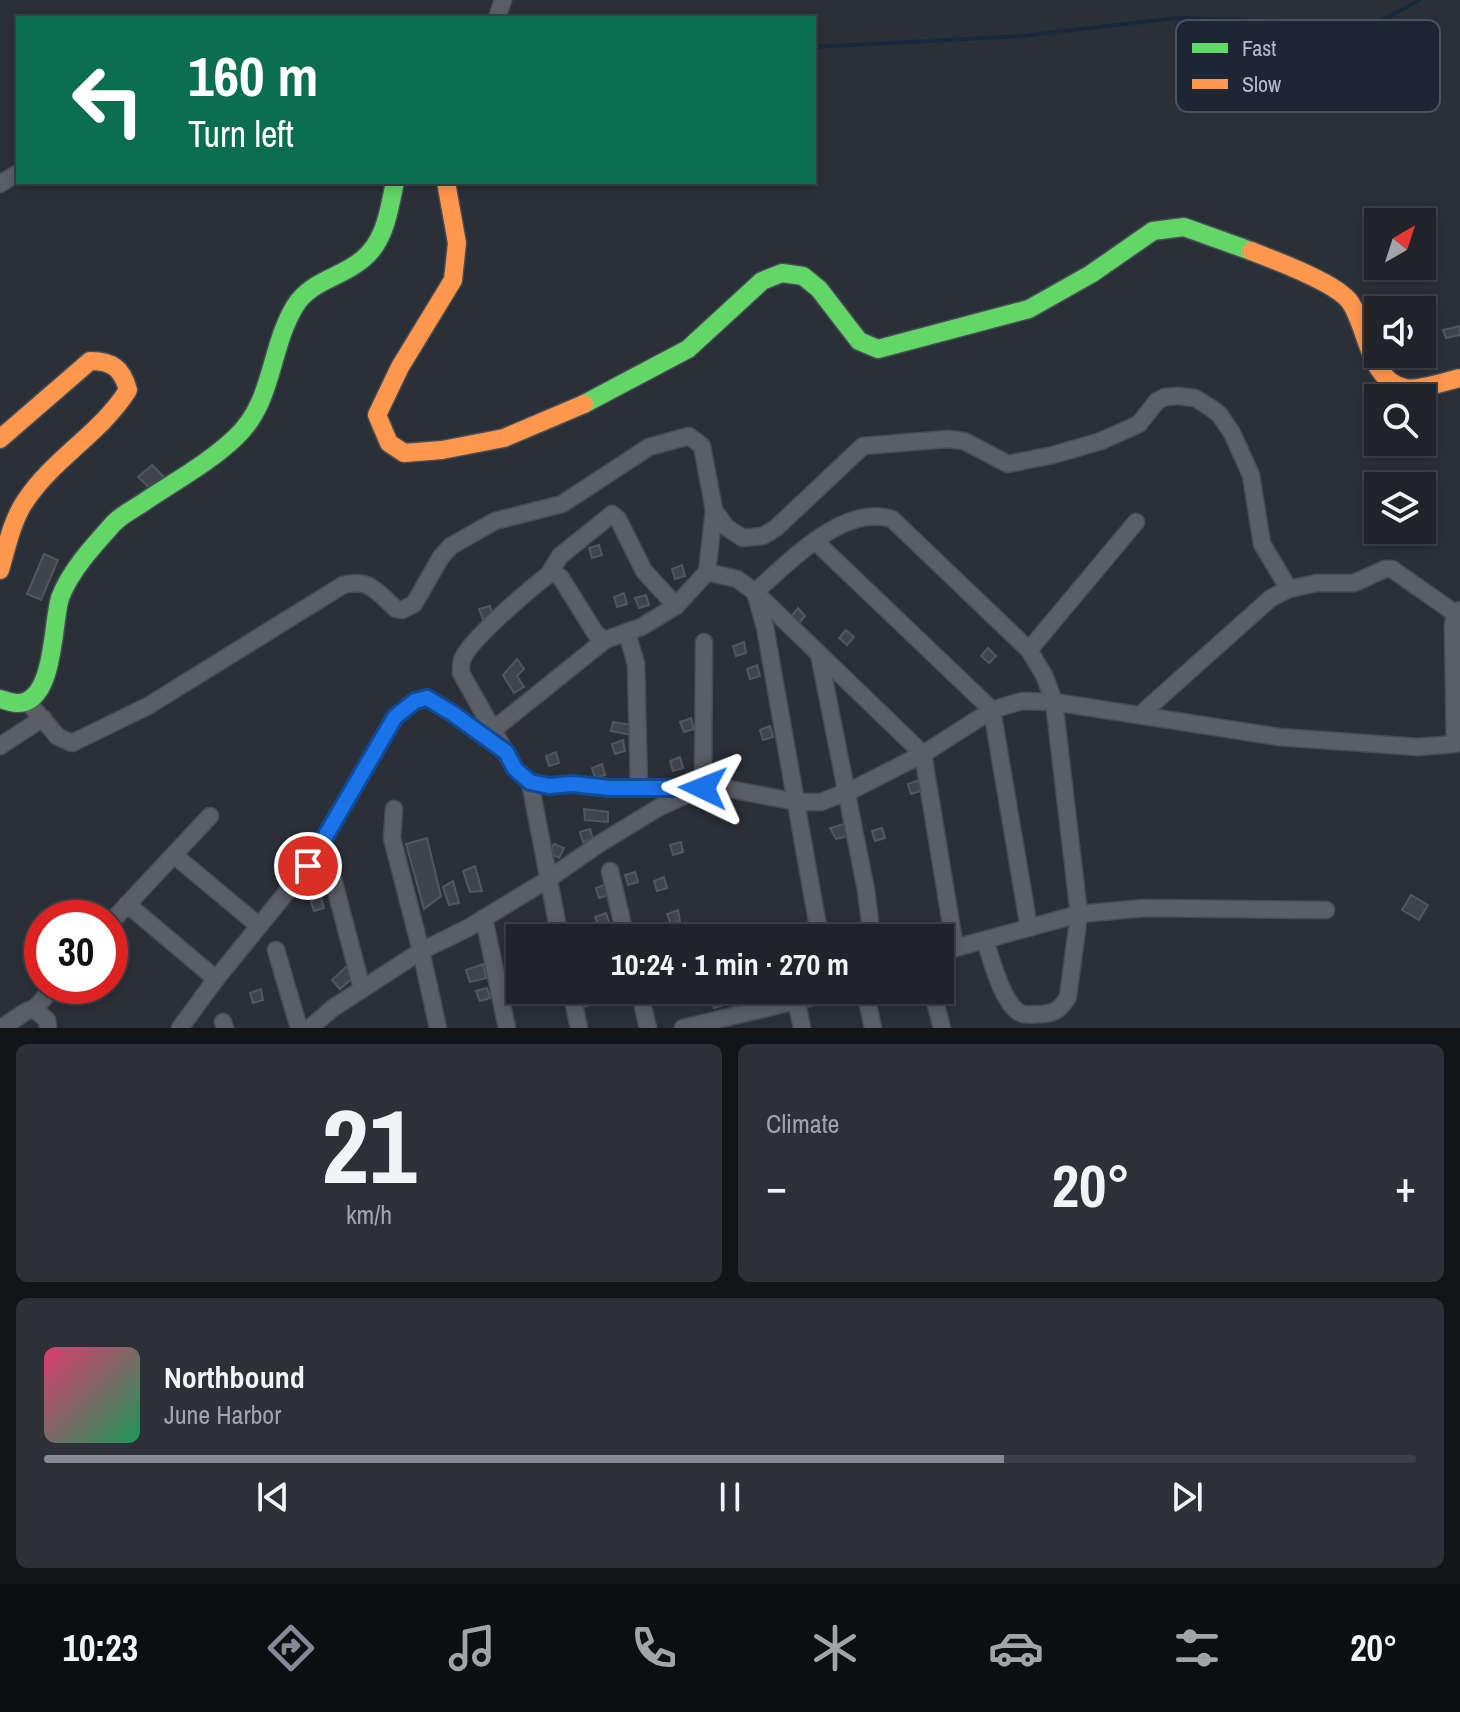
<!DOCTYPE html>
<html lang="en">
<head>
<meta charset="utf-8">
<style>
  body { margin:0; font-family:"Archivo Narrow",sans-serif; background:#2d3036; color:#f1f3f6; height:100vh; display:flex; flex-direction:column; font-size:30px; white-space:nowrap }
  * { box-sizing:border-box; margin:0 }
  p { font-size:26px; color:#a2a4a8 }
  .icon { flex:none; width:44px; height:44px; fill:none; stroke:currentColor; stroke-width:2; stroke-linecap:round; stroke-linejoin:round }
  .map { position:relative; height:1028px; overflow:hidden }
  .side { display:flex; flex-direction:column; gap:16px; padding:16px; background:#121417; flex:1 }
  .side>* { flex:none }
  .banner { position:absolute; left:16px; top:16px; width:800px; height:168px; border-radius:0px; box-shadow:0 4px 12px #0003,0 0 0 2px #3d4147; background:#0b6e4f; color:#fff; overflow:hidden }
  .needle { width:52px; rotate:39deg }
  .tools { position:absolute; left:1364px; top:208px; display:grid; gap:16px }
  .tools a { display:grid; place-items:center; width:72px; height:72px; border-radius:0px; background:#20242a; box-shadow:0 4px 12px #0003,0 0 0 2px #3d4147; font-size:40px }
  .speed { position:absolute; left:24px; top:900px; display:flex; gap:16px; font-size:40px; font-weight:700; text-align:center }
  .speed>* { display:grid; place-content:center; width:104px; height:104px; border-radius:50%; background:#20242a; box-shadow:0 4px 12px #0003,0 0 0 2px #3d4147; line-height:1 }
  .speed .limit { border:12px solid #d22; background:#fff; color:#111 }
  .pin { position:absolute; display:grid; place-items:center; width:68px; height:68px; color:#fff; margin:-34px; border:4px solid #fff; border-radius:50%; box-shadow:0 2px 8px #0007 }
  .me { position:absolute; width:88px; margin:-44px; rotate:272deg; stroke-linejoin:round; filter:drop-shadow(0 0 6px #0008) }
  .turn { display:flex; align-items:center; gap:28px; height:168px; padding:0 40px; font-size:36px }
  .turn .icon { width:104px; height:104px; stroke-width:2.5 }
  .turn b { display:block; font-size:56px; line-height:68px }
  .big { font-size:60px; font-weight:700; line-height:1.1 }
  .side .widget { flex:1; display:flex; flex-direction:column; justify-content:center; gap:12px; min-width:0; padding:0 28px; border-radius:12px; background:#2d3036 }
  .side .dial { align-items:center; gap:0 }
  .dial b { font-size:104px; line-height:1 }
  .song { display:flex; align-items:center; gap:24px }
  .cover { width:96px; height:96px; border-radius:12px; background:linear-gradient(135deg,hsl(340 70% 55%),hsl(150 70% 35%)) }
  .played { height:8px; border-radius:4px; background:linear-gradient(90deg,#848b96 70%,#3d4147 70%) }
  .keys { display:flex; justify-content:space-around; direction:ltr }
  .heat { display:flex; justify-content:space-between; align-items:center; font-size:44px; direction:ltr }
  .side .tiles { flex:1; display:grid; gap:16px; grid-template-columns:1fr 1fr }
  .widget:last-child { grid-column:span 2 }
  .trip { position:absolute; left:506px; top:924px; width:448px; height:80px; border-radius:0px; background:#20242a; box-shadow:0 4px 12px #0003,0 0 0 2px #3d4147; font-weight:700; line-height:80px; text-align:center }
  .menu { display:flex; height:128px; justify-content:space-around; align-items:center; background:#0d0e11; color:#a2a4a8 }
  .menu .icon { width:56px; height:56px }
  .menu .on { color:#848b96 }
  .menu b { font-size:36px; color:#f1f3f6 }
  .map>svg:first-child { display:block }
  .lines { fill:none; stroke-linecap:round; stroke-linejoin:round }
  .stream { stroke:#19273c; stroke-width:4 }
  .building { fill:#3f444c; stroke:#52575f; stroke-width:2 }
  .street-casing { stroke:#484c55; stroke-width:19 }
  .fast-casing { stroke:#484c55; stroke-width:21 }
  .slow-casing { stroke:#484c55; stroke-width:21 }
  .street { stroke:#5a5e66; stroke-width:16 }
  .fast { stroke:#63d668; stroke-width:18 }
  .slow { stroke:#ff974d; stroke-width:18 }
  .route-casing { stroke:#114b97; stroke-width:20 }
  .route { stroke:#1a73e8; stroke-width:14 }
  .key { fill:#1d2633; stroke:#4a5360; stroke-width:2 }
  .key-label { font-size:22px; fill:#b4bcc9 }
</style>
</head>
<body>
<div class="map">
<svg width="1460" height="1028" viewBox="0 0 1460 1028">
  <rect width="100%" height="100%" fill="#2a3038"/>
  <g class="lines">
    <path class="stream" d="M814,47L1021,36L1177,18L1375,24L1420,0"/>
  </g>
  <g class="building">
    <path d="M1371,224L1378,228L1377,244L1364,237Z"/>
    <path d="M1460,326V335L1446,338L1443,330Z"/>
    <path d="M152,465L164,477L151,489L138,477Z"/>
    <path d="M599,545L602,555L592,558L589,548Z"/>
    <path d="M44,554L58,560L41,600L27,594Z"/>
    <path d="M682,565L685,576L675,579L672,569Z"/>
    <path d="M624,593L627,604L617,607L614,597Z"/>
    <path d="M646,595L649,605L639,608L635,598Z"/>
    <path d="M490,606L493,616L483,619L479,609Z"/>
    <path d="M798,608L805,616L798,624L791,617Z"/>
    <path d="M846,630L854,637L847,645L839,638Z"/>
    <path d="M744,642L746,653L736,656L733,646Z"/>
    <path d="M988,648L996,656L989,663L981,656Z"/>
    <path d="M517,659L524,669L517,676L524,687L514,693L503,675Z"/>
    <path d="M757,665L760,676L750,679L747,669Z"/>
    <path d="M691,718L694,729L684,732L680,722Z"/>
    <path d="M613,722L632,725L631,735L611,731Z"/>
    <path d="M770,726L773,737L763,740L760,730Z"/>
    <path d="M623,740L625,751L615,754L612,744Z"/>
    <path d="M556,752L559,763L549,766L546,756Z"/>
    <path d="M680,757L683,768L673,771L670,761Z"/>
    <path d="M602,764L605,775L595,778L592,768Z"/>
    <path d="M919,780L921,791L911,794L908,784Z"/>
    <path d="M584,809L608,812V822L585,820Z"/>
    <path d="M844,824L847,836L836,839L830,828Z"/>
    <path d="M882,828L885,838L875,841L872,831Z"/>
    <path d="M590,829L593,839L583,842L580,832Z"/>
    <path d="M427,838L441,896L424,909L406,844Z"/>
    <path d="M681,842L683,852L673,855L670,845Z"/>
    <path d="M554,844L564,848L559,858L549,853Z"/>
    <path d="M475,866L482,891L470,892L463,871Z"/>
    <path d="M635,872L638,882L628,885L625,875Z"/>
    <path d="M664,877L667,888L657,891L654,881Z"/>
    <path d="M453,881L459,903L449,905L443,887Z"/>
    <path d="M606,884L609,895L599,898L596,888Z"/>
    <path d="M1411,895L1428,905L1419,920L1402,910Z"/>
    <path d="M321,897L324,908L314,911L311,901Z"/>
    <path d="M678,910L680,921L671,924L667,914Z"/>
    <path d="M606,913L614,936L604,938L595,917Z"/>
    <path d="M483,964L486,978L470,982L466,970Z"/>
    <path d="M348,965L355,976L340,989L332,980Z"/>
    <path d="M487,988L490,998L480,1001L476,991Z"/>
    <path d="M261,989L263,1000L253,1003L250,993Z"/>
    <path d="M732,990H742L743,1002L734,1004Z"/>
    <path d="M681,991L683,1002L673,1005L670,995Z"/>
    <path d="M590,993L593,1004L583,1007L579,997Z"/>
    <path d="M721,994L723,1005L714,1008L710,998Z"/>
  </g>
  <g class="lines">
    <defs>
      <g id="street">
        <path d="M497,18L503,0"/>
        <path d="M0,184L18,173"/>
        <path d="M714,510L726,527L743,538L763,536L776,528L863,446L948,439L964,441L1008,464L1053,455L1101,441L1139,424L1157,401L1165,397L1178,396L1195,398L1208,406L1219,414L1232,433L1251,475L1262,544L1289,589"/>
        <path d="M815,541L992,710L1029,928"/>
        <path d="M707,572L737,579L755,592L923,754L955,948"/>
        <path d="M549,574L560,556L612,514L618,519L644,571L676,606"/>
        <path d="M627,633L636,664L639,788"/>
        <path d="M1029,650L1136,522"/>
        <path d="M819,654L866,890L872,938"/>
        <path d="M27,701L58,737L72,743L148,706L343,585C370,578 377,592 396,609L402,610L414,604L441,557L451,546L495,521L562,504L649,447L689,436L702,446L714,510L707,572L676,606L641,627L605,640L596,634L561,578L554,573L549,574C530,589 469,640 462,660C461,664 461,668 461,673L515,769L530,782L549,786L572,784L610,788H703L704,642"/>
        <path d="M1140,715L1271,598L1289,589L1317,583H1354L1385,569H1392L1456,614"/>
        <path d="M493,730L605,640"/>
        <path d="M0,746L43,718"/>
        <path d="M530,782L560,938"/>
        <path d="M394,809L392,838L421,951L438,1028"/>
        <path d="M174,855L259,926"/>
        <path d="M610,871L626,938"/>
        <path d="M332,875L362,989"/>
        <path d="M127,904L216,979"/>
        <path d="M484,918L507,1028"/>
        <path d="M110,923L210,816"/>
        <path d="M820,938L765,627L755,592C790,562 842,504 892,519L1029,650L1045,677L1054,702L1079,914L1068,997C1061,1008 1056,1013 1043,1014C1037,1014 1028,1015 1023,1014C1003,1008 991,958 985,940"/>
        <path d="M276,950L299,1028"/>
        <path d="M940,955L955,948L1079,914L1144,908L1326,910"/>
        <path d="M571,990L579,1028"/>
        <path d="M639,990L648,1028"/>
        <path d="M865,990L873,1028"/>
        <path d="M932,990L942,1028"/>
        <path d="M796,1000L802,1028"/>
        <path d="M34,1009L55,986"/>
        <path d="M223,1022L225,1028"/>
        <path d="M1,1028L27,1011L34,1009L47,1020L48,1028"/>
        <path d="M180,1028L216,979L308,866L395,717L415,701L427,698L452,713L500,748"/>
        <path d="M310,1028L333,1008L421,951L468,928L547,880L599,844L658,808L686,795L703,788H724L797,802H821L854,789L923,754L992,710L1022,701L1054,702L1279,737L1418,747L1455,744L1453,628L1454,619L1460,610"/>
        <path d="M683,1028L842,990"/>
      </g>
      <g id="fast">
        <path d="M584,404L688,349L762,281L782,273L803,276L819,289L859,341L878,349L1029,309L1091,274L1153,231L1184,227L1251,251"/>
        <path d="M0,699C5,700 12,703 18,703C55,702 52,624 60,598C70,571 94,545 113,524C122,514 136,508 147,500C177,480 210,462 236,437C274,401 269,349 295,306C311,280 341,278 363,259C386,240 389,209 395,182"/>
      </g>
      <g id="slow">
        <path d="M446,182L457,243L453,280L400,367L377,415L389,443L404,453L442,450L504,438L584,404"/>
        <path d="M1251,251C1274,260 1337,283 1350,302C1368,328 1368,380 1405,388C1417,391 1447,381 1460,378"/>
        <path d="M0,439L90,361C112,361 122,368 128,390C101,433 54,458 26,500C12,520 7,546 0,570"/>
      </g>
    </defs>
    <use href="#street" class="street-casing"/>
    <use href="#fast" class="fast-casing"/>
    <use href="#slow" class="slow-casing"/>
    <use href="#street" class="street"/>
    <use href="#fast" class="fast"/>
    <use href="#slow" class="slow"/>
  </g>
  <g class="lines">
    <defs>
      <path id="route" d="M308,866L395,717L415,701L427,698L452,713L506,752L515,769L530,782L549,786L572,784L610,788H703"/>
    </defs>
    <use href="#route" class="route-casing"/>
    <use href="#route" class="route"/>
  </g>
  <rect x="1176" y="20" width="264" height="92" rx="12" class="key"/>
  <rect x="1192" y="43" width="36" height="10" fill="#63d668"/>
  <rect x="1192" y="79" width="36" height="10" fill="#ff974d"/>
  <g class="key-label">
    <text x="1242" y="56">Fast</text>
    <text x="1242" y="92">Slow</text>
  </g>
</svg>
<div class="tools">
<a><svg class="needle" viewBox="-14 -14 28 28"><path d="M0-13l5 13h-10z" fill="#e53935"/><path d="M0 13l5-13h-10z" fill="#a2a4a8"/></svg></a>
<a><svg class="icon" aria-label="sound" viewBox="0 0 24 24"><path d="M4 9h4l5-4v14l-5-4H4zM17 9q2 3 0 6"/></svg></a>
<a><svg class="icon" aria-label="search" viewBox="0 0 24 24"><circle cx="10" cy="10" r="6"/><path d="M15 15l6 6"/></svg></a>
<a><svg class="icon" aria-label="layers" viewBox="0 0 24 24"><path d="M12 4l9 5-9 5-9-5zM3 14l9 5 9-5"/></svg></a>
</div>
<div class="speed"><div class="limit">30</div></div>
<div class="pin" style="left:308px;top:866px;background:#d93025"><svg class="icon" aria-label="arrive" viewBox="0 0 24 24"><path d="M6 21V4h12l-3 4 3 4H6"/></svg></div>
<svg class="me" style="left:703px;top:788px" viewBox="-20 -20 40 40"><path d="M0-17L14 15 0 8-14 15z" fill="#1a73e8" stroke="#fff" stroke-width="4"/></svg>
<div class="trip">10:24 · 1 min · 270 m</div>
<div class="banner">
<div class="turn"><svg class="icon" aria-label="left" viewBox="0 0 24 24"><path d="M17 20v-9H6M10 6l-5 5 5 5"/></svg><div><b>160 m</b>Turn left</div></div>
</div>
</div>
<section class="side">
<div class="tiles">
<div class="widget dial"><b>21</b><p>km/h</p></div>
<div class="widget"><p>Climate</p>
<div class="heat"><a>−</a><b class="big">20°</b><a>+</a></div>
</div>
<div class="widget">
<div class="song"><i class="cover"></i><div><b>Northbound</b><p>June Harbor</p></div></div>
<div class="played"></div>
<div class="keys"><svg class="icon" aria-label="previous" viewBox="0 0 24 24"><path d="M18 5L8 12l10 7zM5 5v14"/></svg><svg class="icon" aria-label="pause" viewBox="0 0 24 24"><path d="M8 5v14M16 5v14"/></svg><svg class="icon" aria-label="next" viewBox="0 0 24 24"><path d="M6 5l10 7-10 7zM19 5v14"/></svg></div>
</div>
</div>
</section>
<nav class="menu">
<b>10:23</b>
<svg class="icon on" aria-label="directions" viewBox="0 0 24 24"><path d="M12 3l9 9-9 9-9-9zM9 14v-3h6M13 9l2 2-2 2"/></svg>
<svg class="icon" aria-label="music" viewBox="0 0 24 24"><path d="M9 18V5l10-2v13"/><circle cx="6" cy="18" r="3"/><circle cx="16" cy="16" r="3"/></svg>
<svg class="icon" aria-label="phone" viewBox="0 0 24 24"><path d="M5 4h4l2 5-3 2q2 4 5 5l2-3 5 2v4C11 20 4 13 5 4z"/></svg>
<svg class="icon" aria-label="climate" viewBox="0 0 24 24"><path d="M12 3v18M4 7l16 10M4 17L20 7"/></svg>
<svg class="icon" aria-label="car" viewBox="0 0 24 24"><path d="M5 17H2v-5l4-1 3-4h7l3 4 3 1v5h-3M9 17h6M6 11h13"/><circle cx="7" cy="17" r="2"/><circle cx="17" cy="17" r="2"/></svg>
<svg class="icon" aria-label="filters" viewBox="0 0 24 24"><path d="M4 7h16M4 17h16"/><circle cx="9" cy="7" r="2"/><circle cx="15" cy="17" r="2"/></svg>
<b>20°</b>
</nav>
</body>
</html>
